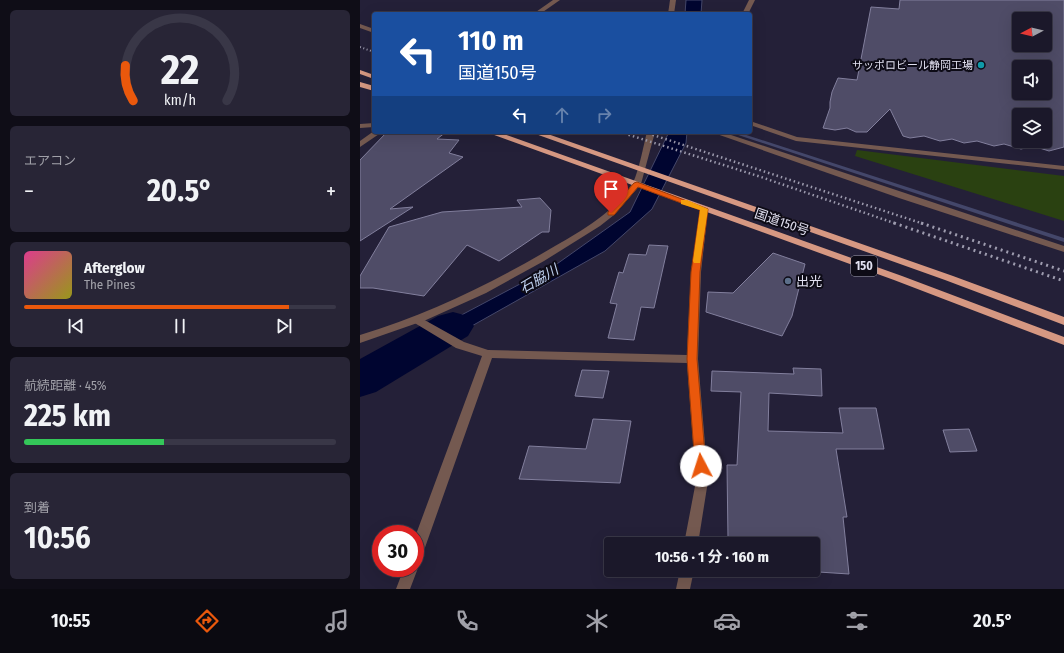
<!DOCTYPE html>
<html lang="ja">
<head>
<meta charset="utf-8">
<style>
  body { margin:0; font-family:"Fira Sans Condensed","Noto Sans JP",sans-serif; background:#282536; color:#f1f3f6; height:100vh; display:flex; flex-direction:column; font-size:15px; white-space:nowrap }
  * { box-sizing:border-box; margin:0 }
  p { font-size:13px; color:#a0a0a8 }
  .icon { flex:none; width:22px; height:22px; fill:none; stroke:currentColor; stroke-width:2; stroke-linecap:round; stroke-linejoin:round }
  .map { position:relative; flex:1; overflow:hidden }
  .details { display:flex; flex-direction:column; gap:10px; padding:10px; background:#0f0d17; width:360px }
  .details>* { flex:none }
  .guide { position:absolute; left:12px; top:12px; width:380px; height:122px; border-radius:4px; box-shadow:0 4px 16px #0002,0 0 0 1px #393747; background:#1a4fa0; color:#fff; overflow:hidden }
  .needle { width:26px; rotate:263deg }
  .tools { position:absolute; left:652px; top:12px; display:grid; gap:8px }
  .tools a { display:grid; place-items:center; width:40px; height:40px; border-radius:4px; background:#1b182a; box-shadow:0 4px 16px #0002,0 0 0 1px #393747; font-size:20px }
  .speed { position:absolute; left:12px; top:525px; display:flex; gap:8px; font-size:20px; font-weight:700; text-align:center }
  .speed>* { display:grid; place-content:center; width:52px; height:52px; border-radius:50%; background:#1b182a; box-shadow:0 4px 16px #0002,0 0 0 1px #393747; line-height:1 }
  .speed .limit { border:6px solid #d22; background:#fff; color:#111 }
  .pin { position:absolute; display:grid; place-items:center; width:34px; height:34px; color:#fff; margin:-41px -17px; border-radius:50% 50% 50% 0; rotate:-45deg; box-shadow:0 0 4px #0007 }
  .pin .icon { rotate:45deg }
  .me { position:absolute; width:44px; margin:-22px; rotate:355deg; stroke-linejoin:round; filter:drop-shadow(0 0 3px #0008) }
  .turn { display:flex; align-items:center; gap:14px; height:84px; padding:0 20px; font-size:18px }
  .turn .icon { width:52px; height:52px; stroke-width:2.5 }
  .turn b { display:block; font-size:28px; line-height:34px }
  .lanes { display:flex; align-items:center; height:38px; padding:0 20px; background:#0003; justify-content:center; gap:20px; direction:ltr }
  .lanes .off { opacity:.35 }
  .big { font-size:30px; font-weight:700; line-height:1.1 }
  .details .widget { flex:1; display:flex; flex-direction:column; justify-content:center; gap:6px; min-width:0; padding:0 14px; border-radius:6px; background:#282536 }
  .details .dial { align-items:center; gap:0 }
  .dial svg { height:104px; overflow:visible; fill:none; stroke:#393747; stroke-width:7; stroke-linecap:round; text-anchor:middle }
  .dial text { fill:#f1f3f6; stroke:none }
  .song { display:flex; align-items:center; gap:12px }
  .cover { width:48px; height:48px; border-radius:6px; background:linear-gradient(135deg,hsl(330 70% 55%),hsl(60 70% 35%)) }
  .played { height:4px; border-radius:2px; background:linear-gradient(90deg,#ea580c 85%,#393747 85%) }
  .keys { display:flex; justify-content:space-around; direction:ltr }
  .heat { display:flex; justify-content:space-between; align-items:center; font-size:22px; direction:ltr }
  .charge { height:6px; border-radius:3px; background:linear-gradient(90deg,#34c759 45%,#393747 0) }
  .trip { position:absolute; left:244px; top:537px; width:216px; height:40px; border-radius:4px; background:#1b182a; box-shadow:0 4px 16px #0002,0 0 0 1px #393747; font-weight:700; line-height:40px; text-align:center }
  .dock { display:flex; height:64px; justify-content:space-around; align-items:center; background:#0b0a11; color:#a0a0a8 }
  .dock .icon { width:28px; height:28px }
  .dock .selected { color:#ea580c }
  .dock b { font-size:18px; color:#f1f3f6 }
  main { display:flex; flex:1; min-height:0 }
  .map>svg:first-child { display:block }
  .green { fill:#2a4111 }
  .water { fill:#000530; stroke:#44476a }
  .lines { fill:none; stroke-linecap:round; stroke-linejoin:round }
  .stream { fill:#44476a; fill-rule:evenodd }
  .river { fill:#000530; fill-rule:evenodd }
  .building { fill:#4f4c67; stroke:#827f9d; fill-rule:evenodd }
  .service { fill:#745950; fill-rule:evenodd }
  .minor { fill:#745950; fill-rule:evenodd }
  .tertiary { fill:#745950; fill-rule:evenodd }
  .trunk { fill:#d69882; fill-rule:evenodd }
  .rail-far2 { stroke:#9e9caf; stroke-width:2; stroke-dasharray:1 2.5; stroke-linecap:butt }
  .rail-far1 { stroke:#9e9caf; stroke-width:2.5; stroke-dasharray:1.5 3; stroke-linecap:butt }
  .rail { stroke:#9e9caf; stroke-width:3; stroke-dasharray:2 4; stroke-linecap:butt }
  .route { fill:#ea580c; stroke:#983908 }
  .slow { fill:#f59e0b }
  .culture-dot { fill:#0f9aa8; stroke:#0d0b16; stroke-width:1.5 }
  .service-dot { fill:#5c6f8a; stroke:#0d0b16; stroke-width:1.5 }
  .labels { text-anchor:middle; dominant-baseline:central; stroke-width:4; stroke-linejoin:round; paint-order:stroke }
  .far-poi-label { font-size:11px; fill:#e2e1f1; stroke:#0d0b16; text-anchor:end }
  .shield { fill:#0d0b16; stroke:#a2a1af; stroke-width:1 }
  .shield-label { font-size:12px; font-weight:bold; fill:#e2e1f1 }
  .street-label { font-size:13px; fill:#e2e1f1; stroke:#0d0b16 }
  .poi-label { font-size:13px; fill:#e2e1f1; stroke:#0d0b16; text-anchor:start }
  .water-label { font-size:14px; font-style:italic; fill:#c0d2f1; stroke:#0d0b16 }
</style>
</head>
<body>
<main>
<section class="details">
<div class="widget dial"><svg viewBox="0 0 100 80">
<path d="M14 69A42 42 0 1 1 86 69"/>
<path d="M14 69A42 42 0 0 1 8 42" stroke="#ea580c"/>
<text x="50" y="56" font-size="32" font-weight="700">22</text>
<text x="50" y="72" font-size="11">km/h</text>
</svg></div>
<div class="widget"><p>エアコン</p>
<div class="heat"><a>−</a><b class="big">20.5°</b><a>+</a></div>
</div>
<div class="widget">
<div class="song"><i class="cover"></i><div><b>Afterglow</b><p>The Pines</p></div></div>
<div class="played"></div>
<div class="keys"><svg class="icon" aria-label="previous" viewBox="0 0 24 24"><path d="M18 5L8 12l10 7zM5 5v14"/></svg><svg class="icon" aria-label="pause" viewBox="0 0 24 24"><path d="M8 5v14M16 5v14"/></svg><svg class="icon" aria-label="next" viewBox="0 0 24 24"><path d="M6 5l10 7-10 7zM19 5v14"/></svg></div>
</div>
<div class="widget"><p>航続距離 · 45%</p><b class="big">225 km</b><div class="charge"></div></div>
<div class="widget"><p>到着</p><b class="big">10:56</b></div>
</section>
<div class="map">
<svg width="704" height="589" viewBox="0 0 704 589">
  <rect width="100%" height="100%" fill="#242038"/>
  <path class="green" d="M497,150L704,176V221L495,156Z"/>
  <g class="water">
    <path d="M326,0H342L341,14H325Z"/>
    <path d="M309,132H327L326,143L292,209L245,251L62,354L33,353L41,347L194,266L270,212Z"/>
  </g>
  <g class="lines">
    <path class="stream" d="M369,132H377L704,238V242Z"/>
    <path class="river" d="M93,312L108,316L114,326L108,336L16,392L0,397V359L78,316Z"/>
  </g>
  <g class="building">
    <path d="M540,0H704V147L689,151L673,146L661,149L644,144L634,146L617,141L604,143L592,139L580,141L564,136L550,138L543,136L530,109L507,132H496L487,128L475,130L463,128L470,108V102L472,92L478,78L497,80L511,7L539,9ZM659,19H685V45H659ZM659,67H685V93H659ZM659,115H685V141H659Z"/>
    <path d="M27,132H86L77,139L99,140L89,153L103,157L30,209L53,207L0,241V160Z"/>
    <path d="M180,198L191,210L189,232H182L139,261L107,245L64,296L13,288H0V276L29,227L82,212L162,207L157,200Z"/>
    <path d="M289,245L308,246L294,308L281,307L274,340L248,338L257,304L250,303L259,272L263,273L269,254L286,255Z"/>
    <path d="M413,253L445,264L432,316L422,336L346,312L348,292L373,293Z"/>
    <path d="M433,368L461,369L462,396L409,393L408,431L483,433L479,408H516L524,449H476L487,517H483L489,574L428,570H453V544H361V539H368L367,465H377L381,392L351,391L352,371L434,374Z"/>
    <path d="M222,370L249,371L243,398L215,396Z"/>
    <path d="M233,419L271,421L260,483L159,479L169,446L226,449Z"/>
    <path d="M609,429L617,451L590,452L583,430Z"/>
  </g>
  <g class="lines">
    <g class="service">
      <path d="M389,0H395L388,14H382Z"/>
      <path d="M390,121L437,137L704,166V170L436,141L390,125Z"/>
    </g>
    <g class="minor">
      <path d="M193,0H200L180,14H173Z"/>
      <path d="M0,24L14,29V33L0,28Z"/>
      <path d="M14,123V127L0,128V124Z"/>
      <path d="M14,131L22,132L0,147V141Z"/>
      <path d="M344,206L348,209L341,272L338,359L348,481L338,544H324L336,481L327,363L132,358L62,556L60,560L55,562V537L122,356L96,348L53,322L52,320L53,318H61L104,342L128,350L327,355L331,272L340,209Z"/>
      <path d="M55,563L58,568L50,589H36L44,568H55Z"/>
      <path d="M320,570H334L330,589H316Z"/>
    </g>
    <g class="tertiary">
      <path d="M310,0H316L314,14H308Z"/>
      <path d="M287,132H295L281,184L254,215L240,226L184,261L126,293L66,320L0,343V335C69,314 133,283 195,246C223,230 254,212 272,184C278,176 284,143 287,132Z"/>
      <path d="M351,132H362L704,246V252L539,198Z"/>
    </g>
    <g class="trunk">
      <path d="M0,70L14,75V79L0,74Z"/>
      <path d="M0,82L14,86V91L0,87Z"/>
      <path d="M126,132H138L542,276L704,337V345L534,280Z"/>
      <path d="M170,132H182L593,276L704,317V325L585,280Z"/>
    </g>
    <path class="rail-far2" d="M0,47L14,52"/>
    <g class="rail-far1">
      <path d="M260,132L398,176L537,224"/>
      <path d="M284,132L564,224"/>
    </g>
    <g class="rail">
      <path d="M534,223L704,281"/>
      <path d="M561,223L704,271"/>
    </g>
  </g>
  <path class="route" d="M277,182L348,209L340,272L337,359L346,466L345,469H337L335,466L327,359L331,272L340,210L278,187L254,215H248V212L274,183Z"/>
  <path class="slow" d="M321,200H327L348,209L340,263H334L333,261L340,210L321,204Z"/>
  <circle class="culture-dot" cx="621" cy="65" r="4"/>
  <circle class="service-dot" cx="428" cy="281" r="4"/>
  <g class="labels">
    <g class="far-poi-label">
      <text x="613" y="65">サッポロビール静岡工場</text>
    </g>
    <rect class="shield" x="491" y="256" width="26" height="20" rx="3"/>
    <g class="shield-label">
      <text x="504" y="266">150</text>
    </g>
    <g class="street-label">
      <text transform="translate(422 222) rotate(19)">国道150号</text>
    </g>
    <g class="poi-label">
      <text x="436" y="281">出光</text>
    </g>
    <g class="water-label">
      <text transform="translate(179 279) rotate(-30)">石脇川</text>
    </g>
  </g>
</svg>
<div class="tools">
<a><svg class="needle" viewBox="-14 -14 28 28"><path d="M0-13l5 13h-10z" fill="#e53935"/><path d="M0 13l5-13h-10z" fill="#a0a0a8"/></svg></a>
<a><svg class="icon" aria-label="sound" viewBox="0 0 24 24"><path d="M4 9h4l5-4v14l-5-4H4zM17 9q2 3 0 6"/></svg></a>
<a><svg class="icon" aria-label="layers" viewBox="0 0 24 24"><path d="M12 4l9 5-9 5-9-5zM3 14l9 5 9-5"/></svg></a>
</div>
<div class="speed"><div class="limit">30</div></div>
<div class="pin" style="left:251px;top:213px;background:#d93025"><svg class="icon" aria-label="arrive" viewBox="0 0 24 24"><path d="M6 21V4h12l-3 4 3 4H6"/></svg></div>
<svg class="me" style="left:341px;top:466px" viewBox="-20 -20 40 40"><circle r="19" fill="#fff"/><path d="M0-13L10 11 0 6-10 11z" fill="#ea580c"/></svg>
<div class="trip">10:56 · 1 分 · 160 m</div>
<div class="guide">
<div class="turn"><svg class="icon" aria-label="left" viewBox="0 0 24 24"><path d="M17 20v-9H6M10 6l-5 5 5 5"/></svg><div><b>110 m</b>国道150号</div></div>
<div class="lanes"><svg class="icon" aria-label="left" viewBox="0 0 24 24"><path d="M17 20v-9H6M10 6l-5 5 5 5"/></svg><svg class="icon off" aria-label="ahead" viewBox="0 0 24 24"><path d="M12 20V5M6 11l6-6 6 6"/></svg><svg class="icon off" aria-label="right" viewBox="0 0 24 24"><path d="M7 20v-9h11M14 6l5 5-5 5"/></svg></div>
</div>
</div>
</main>
<nav class="dock">
<b>10:55</b>
<svg class="icon selected" aria-label="directions" viewBox="0 0 24 24"><path d="M12 3l9 9-9 9-9-9zM9 14v-3h6M13 9l2 2-2 2"/></svg>
<svg class="icon" aria-label="music" viewBox="0 0 24 24"><path d="M9 18V5l10-2v13"/><circle cx="6" cy="18" r="3"/><circle cx="16" cy="16" r="3"/></svg>
<svg class="icon" aria-label="phone" viewBox="0 0 24 24"><path d="M5 4h4l2 5-3 2q2 4 5 5l2-3 5 2v4C11 20 4 13 5 4z"/></svg>
<svg class="icon" aria-label="climate" viewBox="0 0 24 24"><path d="M12 3v18M4 7l16 10M4 17L20 7"/></svg>
<svg class="icon" aria-label="car" viewBox="0 0 24 24"><path d="M5 17H2v-5l4-1 3-4h7l3 4 3 1v5h-3M9 17h6M6 11h13"/><circle cx="7" cy="17" r="2"/><circle cx="17" cy="17" r="2"/></svg>
<svg class="icon" aria-label="filters" viewBox="0 0 24 24"><path d="M4 7h16M4 17h16"/><circle cx="9" cy="7" r="2"/><circle cx="15" cy="17" r="2"/></svg>
<b>20.5°</b>
</nav>
</body>
</html>
